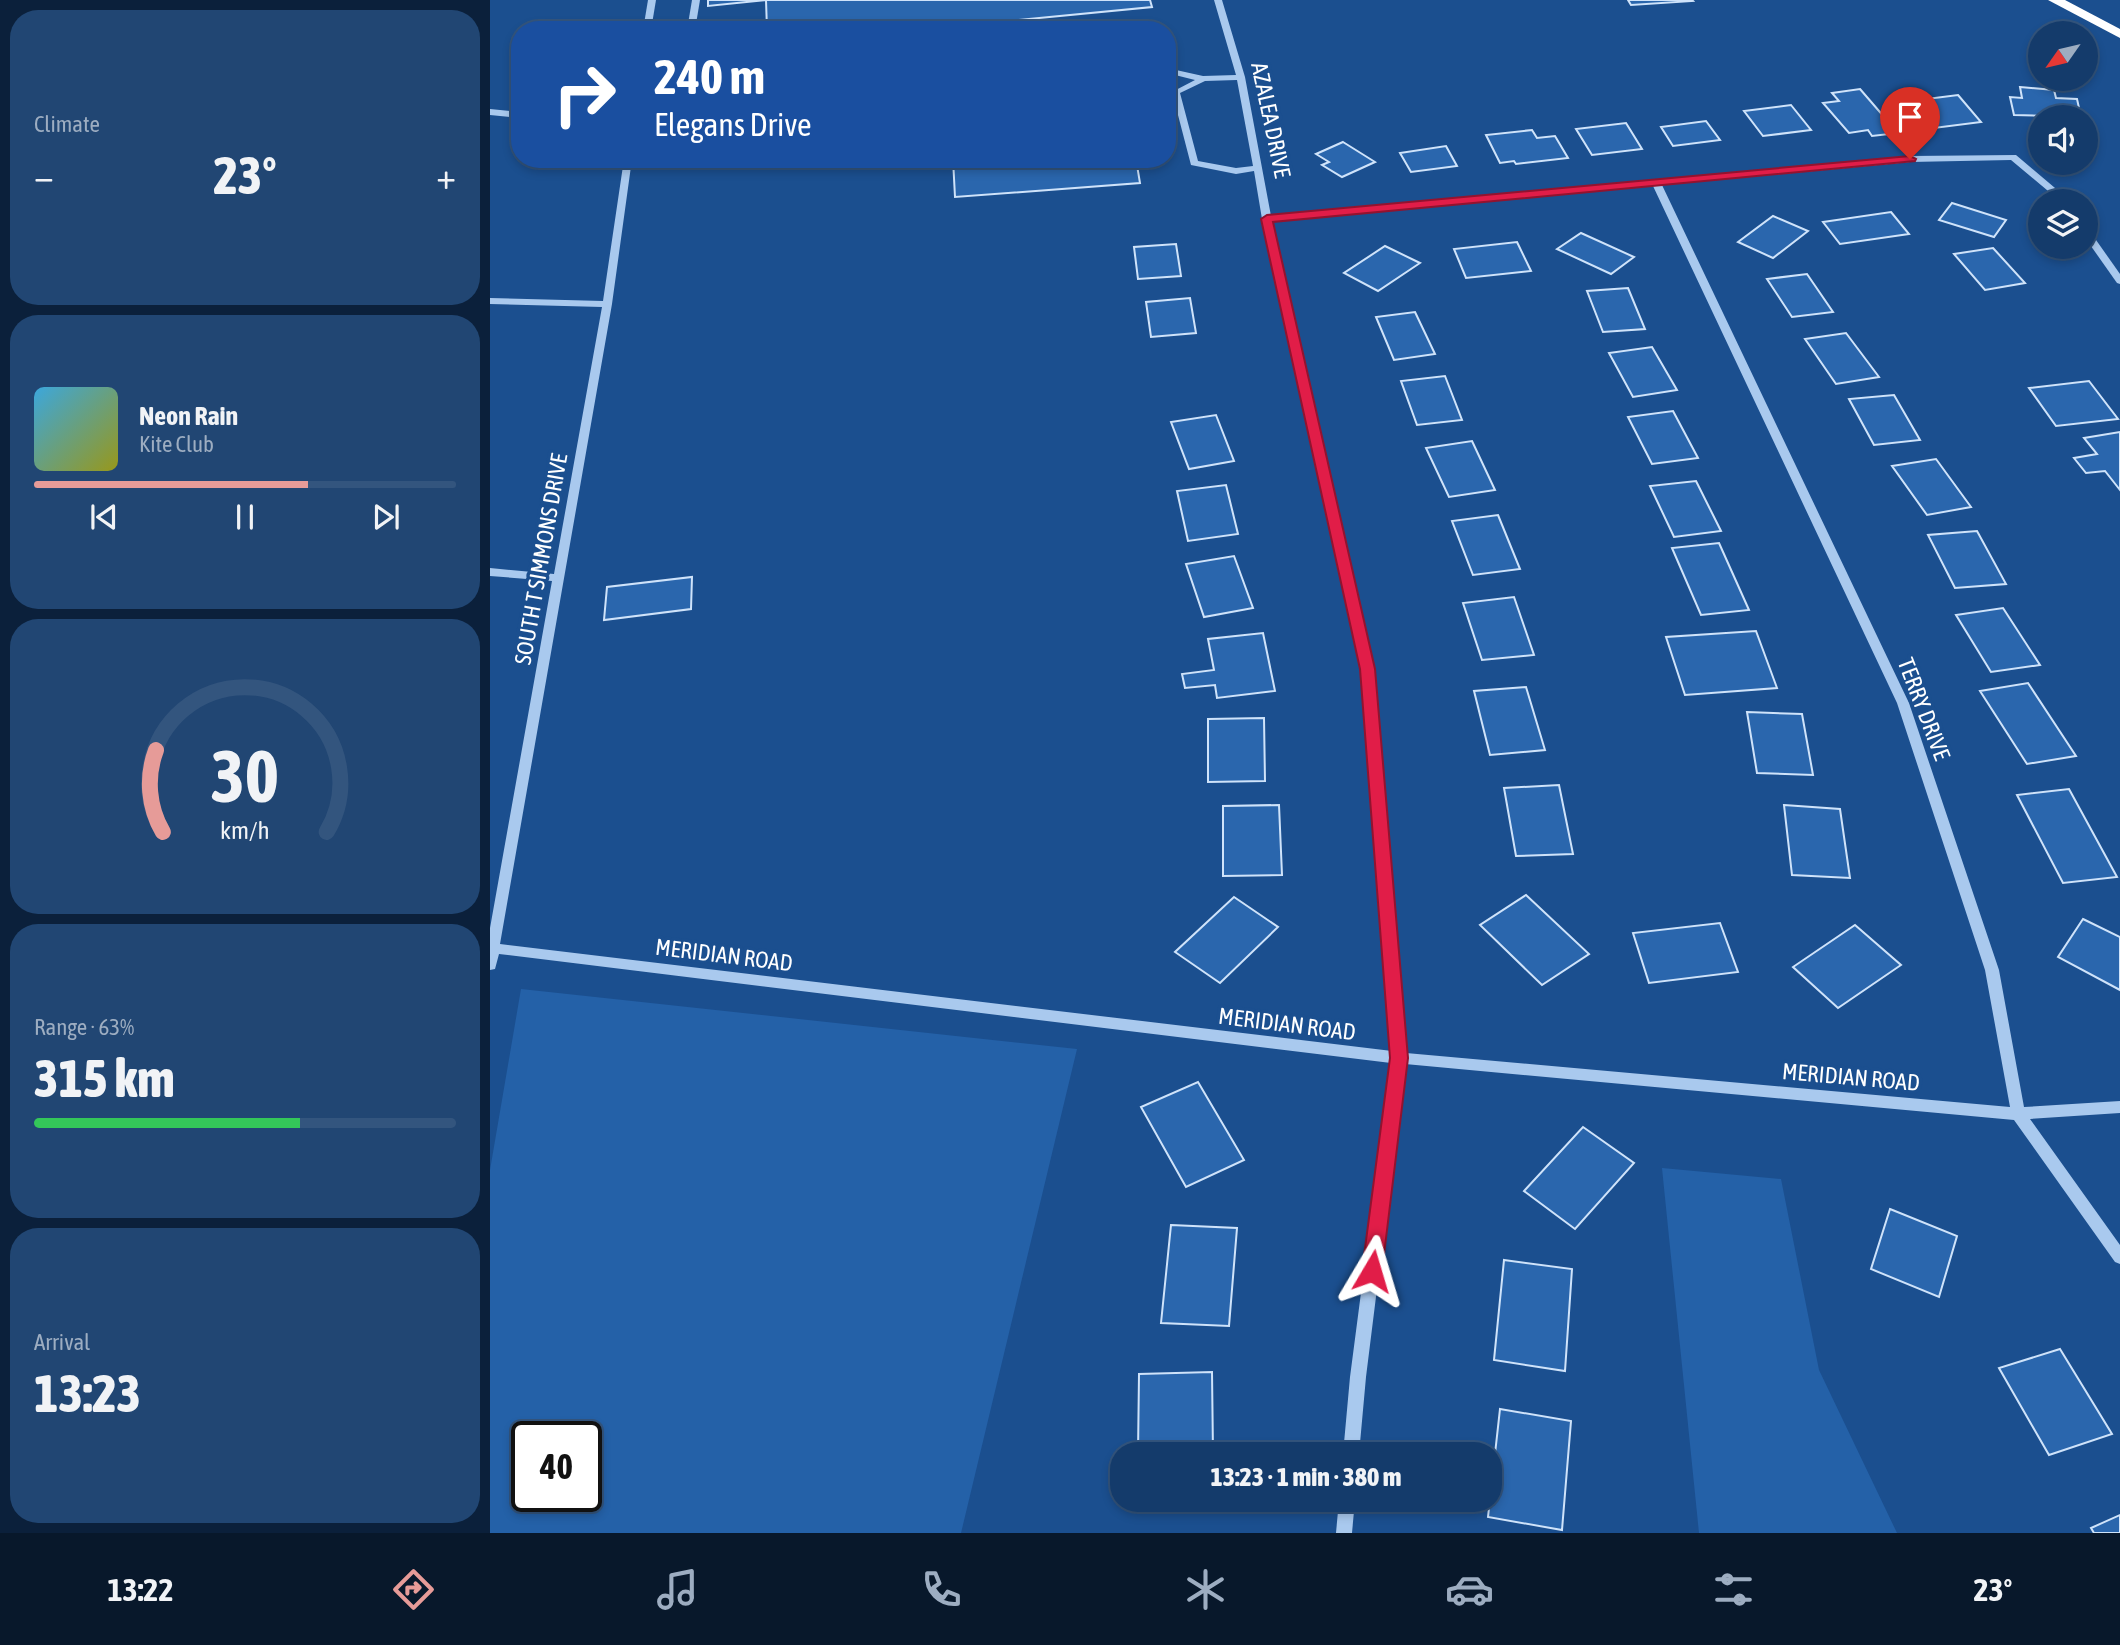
<!DOCTYPE html>
<html lang="en">
<head>
<meta charset="utf-8">
<style>
  body { margin:0; font-family:"Asap Condensed",sans-serif; background:#214673; color:#f1f3f6; height:100vh; display:flex; flex-direction:column; font-size:26px; white-space:nowrap }
  * { box-sizing:border-box; margin:0 }
  p { font-size:23px; color:#9dadc1 }
  .icon { flex:none; width:38px; height:38px; fill:none; stroke:currentColor; stroke-width:2; stroke-linecap:round; stroke-linejoin:round }
  .map { position:relative; flex:1; overflow:hidden }
  .side { display:flex; flex-direction:column; gap:10px; padding:10px; background:#0b203b; width:490px }
  .side>* { flex:none }
  .top-card { position:absolute; left:21px; top:21px; width:665px; height:147px; border-radius:28px; box-shadow:0 4px 10px #0003,0 0 0 2px #33557e; background:#1a4fa0; color:#fff; overflow:hidden }
  .needle { width:46px; rotate:236deg }
  .controls { position:absolute; left:1538px; top:21px; display:grid; gap:14px }
  .controls a { display:grid; place-items:center; width:70px; height:70px; border-radius:50%; background:#143b6b; box-shadow:0 4px 10px #0003,0 0 0 2px #33557e; font-size:35px }
  .speed { position:absolute; left:21px; top:1421px; display:flex; gap:14px; font-size:35px; font-weight:700; text-align:center }
  .speed>* { display:grid; place-content:center; width:91px; height:91px; border-radius:50%; background:#143b6b; box-shadow:0 4px 10px #0003,0 0 0 2px #33557e; line-height:1 }
  .speed .limit { border:4px solid #111; border-radius:10px; background:#fff; color:#111 }
  .pin { position:absolute; display:grid; place-items:center; width:60px; height:60px; color:#fff; margin:-72px -30px; border-radius:50% 50% 50% 0; rotate:-45deg; box-shadow:0 0 7px #0007 }
  .pin .icon { rotate:45deg }
  .me { position:absolute; width:77px; margin:-38px; rotate:7deg; stroke-linejoin:round; filter:drop-shadow(0 0 5px #0008) }
  .turn { display:flex; align-items:center; gap:24px; height:147px; padding:0 28px; font-size:32px }
  .turn .icon { width:91px; height:91px; stroke-width:2.5 }
  .turn b { display:block; font-size:49px; line-height:60px }
  .big { font-size:52px; font-weight:800; line-height:1.1 }
  .side .card { flex:1; display:flex; flex-direction:column; justify-content:center; gap:10px; min-width:0; padding:0 24px; border-radius:28px; background:#214673 }
  .side .dial { align-items:center; gap:0 }
  .dial svg { height:182px; overflow:visible; fill:none; stroke:#33557e; stroke-width:7; stroke-linecap:round; text-anchor:middle }
  .dial text { fill:#f1f3f6; stroke:none }
  .song { display:flex; align-items:center; gap:21px }
  .cover { width:84px; height:84px; border-radius:10px; background:linear-gradient(135deg,hsl(200 70% 55%),hsl(60 70% 35%)) }
  .played { height:7px; border-radius:4px; background:linear-gradient(90deg,#e69b98 65%,#33557e 65%) }
  .keys { display:flex; justify-content:space-around; direction:ltr }
  .heat { display:flex; justify-content:space-between; align-items:center; font-size:38px; direction:ltr }
  .charge { height:10px; border-radius:5px; background:linear-gradient(90deg,#34c759 63%,#33557e 0) }
  .trip { position:absolute; left:620px; top:1442px; width:392px; height:70px; border-radius:28px; background:#143b6b; box-shadow:0 4px 10px #0003,0 0 0 2px #33557e; font-weight:800; line-height:70px; text-align:center }
  .tab-bar { display:flex; height:112px; justify-content:space-around; align-items:center; background:#08182b; color:#9dadc1 }
  .tab-bar .icon { width:49px; height:49px }
  .tab-bar .selected { color:#e69b98 }
  .tab-bar b { font-size:32px; color:#f1f3f6 }
  main { display:flex; flex:1; min-height:0 }
  .map>svg:first-child { display:block }
  .green { fill:#2461a8; fill-rule:evenodd }
  .building { fill:#2a66ad; stroke:#cfe3fa; stroke-width:2 }
  .lines { fill:none; stroke-linecap:round; stroke-linejoin:round }
  .minor { fill:#a9c9ee; fill-rule:evenodd }
  .highway { fill:#fff; fill-rule:evenodd }
  .route { fill:#e11d48; stroke:#92132f; stroke-width:2 }
  .labels { text-anchor:middle; dominant-baseline:central; stroke-width:7; stroke-linejoin:round; paint-order:stroke }
  .street-label { font-size:23px; fill:#fff; stroke:#1b4f8f }
</style>
</head>
<body>
<main>
<section class="side">
<div class="card"><p>Climate</p>
<div class="heat"><a>−</a><b class="big">23°</b><a>+</a></div>
</div>
<div class="card">
<div class="song"><i class="cover"></i><div><b>Neon Rain</b><p>Kite Club</p></div></div>
<div class="played"></div>
<div class="keys"><svg class="icon" aria-label="previous" viewBox="0 0 24 24"><path d="M18 5L8 12l10 7zM5 5v14"/></svg><svg class="icon" aria-label="pause" viewBox="0 0 24 24"><path d="M8 5v14M16 5v14"/></svg><svg class="icon" aria-label="next" viewBox="0 0 24 24"><path d="M6 5l10 7-10 7zM19 5v14"/></svg></div>
</div>
<div class="card dial"><svg viewBox="0 0 100 80">
<path d="M14 69A42 42 0 1 1 86 69"/>
<path d="M14 69A42 42 0 0 1 11 33" stroke="#e69b98"/>
<text x="50" y="56" font-size="32" font-weight="700">30</text>
<text x="50" y="72" font-size="11">km/h</text>
</svg></div>
<div class="card"><p>Range · 63%</p><b class="big">315 km</b><div class="charge"></div></div>
<div class="card"><p>Arrival</p><b class="big">13:23</b></div>
</section>
<div class="map">
<svg width="1630" height="1533" viewBox="0 0 1630 1533">
  <rect width="100%" height="100%" fill="#1b4f8f"/>
  <g class="green">
    <path d="M31,989L587,1049L471,1533H0V1170ZM37,1437H96V1496H37Z"/>
    <path d="M1172,1168L1291,1179L1329,1370L1407,1533H1209Z"/>
  </g>
  <g class="building">
    <path d="M218,0H660L662,7L425,30H398L397,26L360,30H277L276,0L218,6Z"/>
    <path d="M1138,0H1202L1203,1L1141,5Z"/>
    <path d="M1530,87L1564,90L1566,98L1587,99L1591,117L1524,115L1520,97L1532,98Z"/>
    <path d="M1370,89L1408,133L1382,136L1378,130L1359,133L1333,103L1349,101L1342,93Z"/>
    <path d="M1468,95L1491,122L1444,128L1421,101Z"/>
    <path d="M1301,105L1321,130L1273,136L1254,111Z"/>
    <path d="M1216,121L1230,140L1183,146L1171,127Z"/>
    <path d="M1136,123L1152,149L1102,155L1086,129Z"/>
    <path d="M1042,130L1047,138L1065,136L1078,158L1026,164L1024,161L1010,163L996,135Z"/>
    <path d="M853,142L885,162L852,177L832,165L839,162L826,154Z"/>
    <path d="M956,146L967,166L921,172L910,153Z"/>
    <path d="M463,159H646L650,183L465,197Z"/>
    <path d="M1462,203L1516,220L1504,237L1449,220Z"/>
    <path d="M1401,212L1419,234L1350,244L1333,222Z"/>
    <path d="M1283,216L1318,231L1283,258L1248,242Z"/>
    <path d="M1091,233L1144,257L1121,274L1067,249Z"/>
    <path d="M1027,242L1041,271L976,278L964,249Z"/>
    <path d="M686,244L691,276L648,279L644,247Z"/>
    <path d="M895,246L930,263L888,291L854,273Z"/>
    <path d="M1503,248L1535,283L1495,290L1464,254Z"/>
    <path d="M1317,274L1343,312L1302,317L1277,279Z"/>
    <path d="M1138,288L1155,329L1113,332L1097,291Z"/>
    <path d="M700,298L706,333L661,337L656,302Z"/>
    <path d="M925,312L945,354L904,360L886,317Z"/>
    <path d="M1356,333L1389,377L1346,384L1315,339Z"/>
    <path d="M1162,347L1187,390L1143,397L1119,353Z"/>
    <path d="M955,376L972,420L927,425L911,381Z"/>
    <path d="M1599,381L1628,419L1566,426L1539,388Z"/>
    <path d="M1404,395L1430,440L1384,445L1359,399Z"/>
    <path d="M1183,411L1208,458L1162,464L1138,417Z"/>
    <path d="M726,415L744,461L699,469L681,422Z"/>
    <path d="M1630,432V490L1615,471L1596,473L1584,458L1607,454L1594,438Z"/>
    <path d="M982,441L1005,490L959,497L936,448Z"/>
    <path d="M1446,459L1481,507L1437,515L1402,466Z"/>
    <path d="M1206,481L1231,531L1184,537L1160,486Z"/>
    <path d="M736,485L748,534L698,541L687,491Z"/>
    <path d="M1008,515L1030,569L983,575L962,521Z"/>
    <path d="M1487,531L1516,584L1465,588L1438,535Z"/>
    <path d="M1229,543L1259,610L1211,615L1182,548Z"/>
    <path d="M744,556L763,608L714,617L696,564Z"/>
    <path d="M202,577L201,609L114,620L117,587Z"/>
    <path d="M1024,597L1044,655L992,660L973,603Z"/>
    <path d="M1513,608L1550,665L1501,672L1466,615Z"/>
    <path d="M1266,631L1287,688L1195,695L1176,637Z"/>
    <path d="M773,633L785,691L727,698L725,685L695,688L692,674L724,670L718,639Z"/>
    <path d="M1538,683L1586,756L1537,764L1490,691Z"/>
    <path d="M1036,687L1055,750L1000,755L984,691Z"/>
    <path d="M1257,712L1312,714L1323,775L1267,773Z"/>
    <path d="M774,718L775,781L718,782V719Z"/>
    <path d="M1069,785L1083,854L1026,856L1014,788Z"/>
    <path d="M1579,789L1627,877L1573,883L1527,795Z"/>
    <path d="M789,805L792,875L733,876V806Z"/>
    <path d="M1294,805L1350,809L1360,878L1302,875Z"/>
    <path d="M1036,895L1099,954L1052,985L990,925Z"/>
    <path d="M744,897L788,927L730,983L685,952Z"/>
    <path d="M1593,919L1630,937V990L1568,957Z"/>
    <path d="M1230,923L1248,972L1159,983L1143,933Z"/>
    <path d="M1365,925L1411,965L1348,1008L1303,967Z"/>
    <path d="M708,1082L754,1160L696,1187L651,1107Z"/>
    <path d="M1093,1127L1144,1163L1085,1229L1034,1191Z"/>
    <path d="M1400,1209L1467,1236L1449,1297L1381,1269Z"/>
    <path d="M681,1225L747,1228L739,1326L671,1323Z"/>
    <path d="M1014,1260L1082,1269L1075,1371L1004,1360Z"/>
    <path d="M1570,1349L1622,1434L1559,1455L1509,1368Z"/>
    <path d="M722,1372L723,1454H648L649,1374Z"/>
    <path d="M1010,1409L1081,1421L1072,1530L998,1517Z"/>
    <path d="M1630,1515V1533H1604L1601,1528Z"/>
  </g>
  <g class="lines">
    <g class="minor">
      <path d="M158,0H166L161,30H153Z"/>
      <path d="M202,0H210L205,30H197Z"/>
      <path d="M724,0H732L755,77L781,216L1420,156L1526,155L1578,199L1579,201H1570L1521,160L1420,162L1172,185L1419,703L1509,970L1534,1107L1630,1101V1113L1540,1119L1630,1245V1264L1625,1262L1524,1120L915,1064L876,1377L869,1454H853L860,1377L901,1063L9,954L5,969L0,970V928L62,581L0,576V568L64,574L112,307L0,304V298L113,301L134,159H142L122,304L10,944L902,1051L871,669L772,219L764,171L746,174L701,165L682,92L705,80L677,73V68L713,76L746,75ZM747,80L763,166L746,168L708,161L690,93L715,81ZM1163,186L1407,703L1495,970L1520,1107L916,1053L883,669L782,221Z"/>
      <path d="M0,109L30,112V118L0,115Z"/>
      <path d="M1596,229L1599,230L1630,274V284L1627,283L1596,239Z"/>
      <path d="M849,1500H865L862,1533H846Z"/>
    </g>
    <path class="highway" d="M1558,0H1575L1630,29V38Z"/>
  </g>
  <path class="route" d="M1420,156L1426,159L1425,161L783,222L885,669L918,1058L892,1271L889,1277L882,1280L875,1277L872,1271L900,1058L870,669L771,219L777,215Z"/>
  <g class="labels">
    <g class="street-label">
      <text transform="translate(781 120) rotate(78)">AZALEA DRIVE</text>
      <text transform="translate(51 559) rotate(-80)">SOUTH T SIMMONS DRIVE</text>
      <text transform="translate(1434 709) rotate(69)">TERRY DRIVE</text>
      <text transform="translate(234 955) rotate(7)">MERIDIAN ROAD</text>
      <text transform="translate(797 1024) rotate(7)">MERIDIAN ROAD</text>
      <text transform="translate(1361 1077) rotate(5)">MERIDIAN ROAD</text>
    </g>
  </g>
</svg>
<div class="controls">
<a><svg class="needle" viewBox="-14 -14 28 28"><path d="M0-13l5 13h-10z" fill="#e53935"/><path d="M0 13l5-13h-10z" fill="#9dadc1"/></svg></a>
<a><svg class="icon" aria-label="sound" viewBox="0 0 24 24"><path d="M4 9h4l5-4v14l-5-4H4zM17 9q2 3 0 6"/></svg></a>
<a><svg class="icon" aria-label="layers" viewBox="0 0 24 24"><path d="M12 4l9 5-9 5-9-5zM3 14l9 5 9-5"/></svg></a>
</div>
<div class="speed"><div class="limit">40</div></div>
<div class="pin" style="left:1420px;top:159px;background:#d93025"><svg class="icon" aria-label="arrive" viewBox="0 0 24 24"><path d="M6 21V4h12l-3 4 3 4H6"/></svg></div>
<svg class="me" style="left:882px;top:1271px" viewBox="-20 -20 40 40"><path d="M0-17L14 15 0 8-14 15z" fill="#e11d48" stroke="#fff" stroke-width="4"/></svg>
<div class="trip">13:23 · 1 min · 380 m</div>
<div class="top-card">
<div class="turn"><svg class="icon" aria-label="right" viewBox="0 0 24 24"><path d="M7 20v-9h11M14 6l5 5-5 5"/></svg><div><b>240 m</b>Elegans Drive</div></div>
</div>
</div>
</main>
<nav class="tab-bar">
<b>13:22</b>
<svg class="icon selected" aria-label="directions" viewBox="0 0 24 24"><path d="M12 3l9 9-9 9-9-9zM9 14v-3h6M13 9l2 2-2 2"/></svg>
<svg class="icon" aria-label="music" viewBox="0 0 24 24"><path d="M9 18V5l10-2v13"/><circle cx="6" cy="18" r="3"/><circle cx="16" cy="16" r="3"/></svg>
<svg class="icon" aria-label="phone" viewBox="0 0 24 24"><path d="M5 4h4l2 5-3 2q2 4 5 5l2-3 5 2v4C11 20 4 13 5 4z"/></svg>
<svg class="icon" aria-label="climate" viewBox="0 0 24 24"><path d="M12 3v18M4 7l16 10M4 17L20 7"/></svg>
<svg class="icon" aria-label="car" viewBox="0 0 24 24"><path d="M5 17H2v-5l4-1 3-4h7l3 4 3 1v5h-3M9 17h6M6 11h13"/><circle cx="7" cy="17" r="2"/><circle cx="17" cy="17" r="2"/></svg>
<svg class="icon" aria-label="filters" viewBox="0 0 24 24"><path d="M4 7h16M4 17h16"/><circle cx="9" cy="7" r="2"/><circle cx="15" cy="17" r="2"/></svg>
<b>23°</b>
</nav>
</body>
</html>
